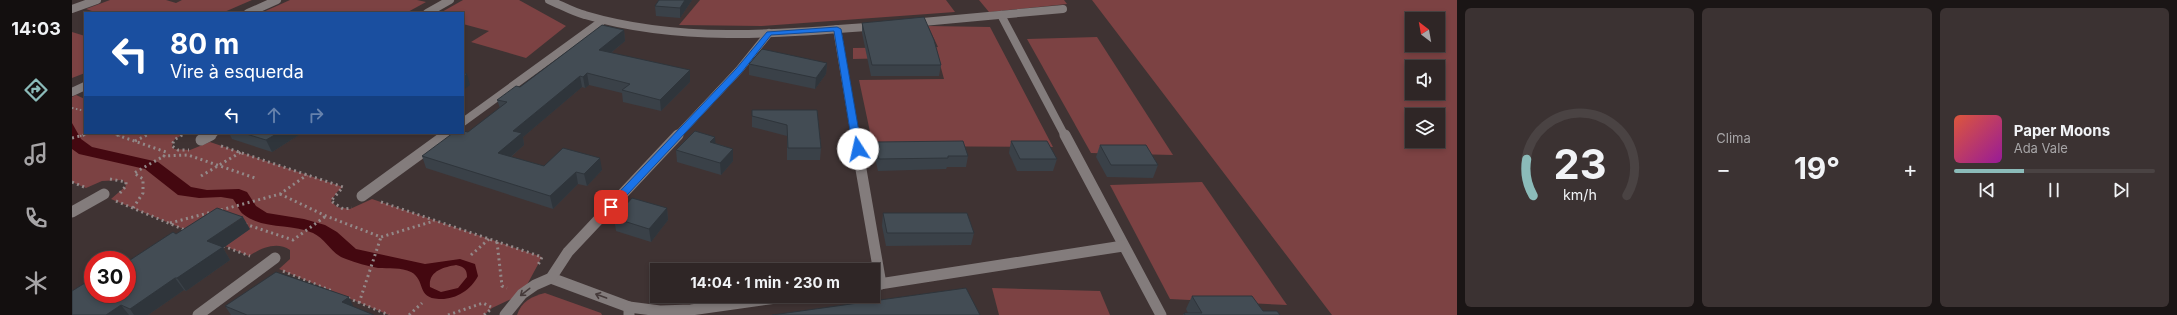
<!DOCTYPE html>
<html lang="pt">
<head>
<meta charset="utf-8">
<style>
  body { margin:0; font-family:Inter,sans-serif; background:#3b3232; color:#f1f3f6; height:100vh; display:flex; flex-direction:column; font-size:15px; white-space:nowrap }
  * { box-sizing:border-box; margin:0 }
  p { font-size:13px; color:#a7a5a7 }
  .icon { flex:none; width:22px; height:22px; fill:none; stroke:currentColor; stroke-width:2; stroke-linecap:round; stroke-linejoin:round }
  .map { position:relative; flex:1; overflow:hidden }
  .side { display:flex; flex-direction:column; gap:8px; padding:8px; background:#1a1515; width:720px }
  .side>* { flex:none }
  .banner { position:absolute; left:12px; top:12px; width:380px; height:122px; border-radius:0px; box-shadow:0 2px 6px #0003,0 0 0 1px #4a4343; background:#1a4fa0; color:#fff; overflow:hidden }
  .needle { width:26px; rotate:329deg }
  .fabs { position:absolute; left:1333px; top:12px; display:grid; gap:8px }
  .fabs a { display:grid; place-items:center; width:40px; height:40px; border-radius:0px; background:#2f2626; box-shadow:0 2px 6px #0003,0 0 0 1px #4a4343; font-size:20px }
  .speed { position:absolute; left:12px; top:251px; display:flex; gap:8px; font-size:20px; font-weight:700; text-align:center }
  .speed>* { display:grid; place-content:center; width:52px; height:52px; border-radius:50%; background:#2f2626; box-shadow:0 2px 6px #0003,0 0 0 1px #4a4343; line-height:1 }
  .speed .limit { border:6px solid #d22; background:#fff; color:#111 }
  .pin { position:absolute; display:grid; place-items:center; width:34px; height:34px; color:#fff; margin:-17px; border-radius:8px; box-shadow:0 2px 6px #0006 }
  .me { position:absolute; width:44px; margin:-22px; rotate:350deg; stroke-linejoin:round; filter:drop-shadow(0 0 3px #0008) }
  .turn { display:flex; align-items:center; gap:14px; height:84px; padding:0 20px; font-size:18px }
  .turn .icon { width:52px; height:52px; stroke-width:2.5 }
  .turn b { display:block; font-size:28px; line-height:34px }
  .lanes { display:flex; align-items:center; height:38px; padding:0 20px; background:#0003; justify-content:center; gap:20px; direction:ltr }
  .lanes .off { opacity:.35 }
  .big { font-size:30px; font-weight:700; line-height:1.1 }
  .side .widget { flex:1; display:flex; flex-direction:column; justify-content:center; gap:6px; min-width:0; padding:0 14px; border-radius:6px; background:#3b3232 }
  .side .dial { align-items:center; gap:0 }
  .dial svg { height:104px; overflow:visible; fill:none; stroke:#4a4343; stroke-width:7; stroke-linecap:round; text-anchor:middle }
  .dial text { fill:#f1f3f6; stroke:none }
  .song { display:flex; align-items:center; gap:12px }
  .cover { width:48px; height:48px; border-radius:6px; background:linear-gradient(135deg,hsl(10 70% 55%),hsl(300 70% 35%)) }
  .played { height:4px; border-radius:2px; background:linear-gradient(90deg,#8bbbb9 35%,#4a4343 35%) }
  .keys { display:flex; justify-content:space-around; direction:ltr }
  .heat { display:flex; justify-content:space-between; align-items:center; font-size:22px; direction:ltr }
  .side .tiles { flex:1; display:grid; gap:8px; grid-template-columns:repeat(3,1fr) }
  .trip { position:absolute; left:578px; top:263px; width:230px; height:40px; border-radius:0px; background:#2f2626; box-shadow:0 2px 6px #0003,0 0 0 1px #4a4343; font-weight:700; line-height:40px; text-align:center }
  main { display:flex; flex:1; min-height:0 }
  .tabs { display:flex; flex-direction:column; width:72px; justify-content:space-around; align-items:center; background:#130f0f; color:#a7a5a7 }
  .tabs .icon { width:28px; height:28px }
  .tabs .on { color:#8bbbb9 }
  .tabs b { font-size:18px; color:#f1f3f6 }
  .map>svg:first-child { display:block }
  .green { fill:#7c4243; fill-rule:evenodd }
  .water { fill:#440810; fill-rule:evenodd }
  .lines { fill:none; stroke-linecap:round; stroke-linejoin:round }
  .path-far1 { stroke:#938989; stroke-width:2; stroke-dasharray:1.5 2.5; stroke-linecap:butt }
  .path { stroke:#938989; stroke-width:3; stroke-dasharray:2 3.5; stroke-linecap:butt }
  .minor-far1 { stroke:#837c7c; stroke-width:8 }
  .minor { stroke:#837c7c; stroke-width:11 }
  .wall { fill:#3a4148 }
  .shaded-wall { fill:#2f353b }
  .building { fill:#434c54; stroke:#2f353b }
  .oneway { stroke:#453a3a }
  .route { fill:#1a73e8; stroke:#114b97 }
</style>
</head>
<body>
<main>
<nav class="tabs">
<b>14:03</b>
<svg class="icon on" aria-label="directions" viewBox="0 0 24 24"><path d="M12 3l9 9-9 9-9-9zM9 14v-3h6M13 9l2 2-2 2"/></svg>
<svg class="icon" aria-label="music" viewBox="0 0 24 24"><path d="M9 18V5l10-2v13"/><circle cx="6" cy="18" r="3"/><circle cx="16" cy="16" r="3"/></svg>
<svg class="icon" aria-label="phone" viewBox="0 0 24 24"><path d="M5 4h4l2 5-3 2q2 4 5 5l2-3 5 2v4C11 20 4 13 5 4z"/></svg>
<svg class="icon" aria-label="climate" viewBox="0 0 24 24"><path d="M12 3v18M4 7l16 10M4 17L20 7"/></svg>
</nav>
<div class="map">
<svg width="1385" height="315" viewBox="0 0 1385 315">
  <rect width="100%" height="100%" fill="#3f3333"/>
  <g class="green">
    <path d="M38,0H94L104,3L110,0H180L150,13H26L14,9Z"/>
    <path d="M218,0H345L354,2L334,13H189Z"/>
    <path d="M391,0H447L494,26L454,58L399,42L417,31L391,24V13H368Z"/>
    <path d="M628,0H874L883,12L690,26L607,25Z"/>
    <path d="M907,0H992L995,4L917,12Z"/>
    <path d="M1020,0H1385V315H1260ZM1340,19H1366V45H1340ZM1340,67H1366V93H1340ZM1340,115H1366V141H1340Z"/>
    <path d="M856,26L918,27L981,147L801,146L787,80L872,79L866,57L781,59V48L866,47Z"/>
    <path d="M0,32L13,36V73L0,78Z"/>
    <path d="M1025,37L1101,155L1019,153L955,39Z"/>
    <path d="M4,95L13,99V133H113L102,140L100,146L102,149L118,150L138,142L271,187L265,192L259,201L265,207L278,209L300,199L470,257L450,294L420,308L412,315H317L207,269L218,259V250C205,241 189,248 177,256L39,199L54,186L51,180L30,181L14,188L0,182V97Z"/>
    <path d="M1130,182L1215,305L1098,299L1038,185Z"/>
    <path d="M920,288L1028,291L1038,315H927Z"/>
    <path d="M473,293L529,313L530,315H445C449,302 460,296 473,293Z"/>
  </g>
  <path class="water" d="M0,123L9,139L20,147L86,162L119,187L135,190L167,189L175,192L184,206L195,213L232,219L253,225L265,232L284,249L353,264L388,259L403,264L406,276C399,290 383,300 367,299C344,298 354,280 339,272C329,267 317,269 306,268C295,266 284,263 274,259C260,255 254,239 241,233C219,223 191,230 171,214C167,211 165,204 161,199L149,197L127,198L106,195L73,169L7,154L0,149ZM384,265C392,267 395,269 395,277L386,288L369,292L358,287C356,271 372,267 384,265Z"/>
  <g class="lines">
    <g class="path-far1">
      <path d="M0,108L13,111"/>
      <path d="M40,133L48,136"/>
      <path d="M8,136L19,133"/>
      <path d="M73,136L78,133"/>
      <path d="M109,136L113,133"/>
    </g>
    <g class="path">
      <path d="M45,135L94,152L92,156L116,155L183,178"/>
      <path d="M110,135L102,140L100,146L106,150H117"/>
      <path d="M0,138L12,135"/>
      <path d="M63,141L75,135"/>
      <path d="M149,146L271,187L259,201L271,209L280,208"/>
      <path d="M129,176L169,152"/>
      <path d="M38,179L54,182V186L47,194"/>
      <path d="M0,182L12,187"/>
      <path d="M208,194L254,216L309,237L362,221"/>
      <path d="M44,201L113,230"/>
      <path d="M309,202L470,257L465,267"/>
      <path d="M61,208L71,193V179L62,173L92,156"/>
      <path d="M149,210L208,194L235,175"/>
      <path d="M98,223L140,212"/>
      <path d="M173,224L221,240L254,216"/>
      <path d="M425,242L430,286L435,288"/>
      <path d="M151,246L178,256"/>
      <path d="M399,255L417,239"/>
      <path d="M211,271L260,291"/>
      <path d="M276,298L317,315"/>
      <path d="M287,303L309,237"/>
      <path d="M337,315L350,303"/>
      <path d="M376,315L411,303L419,307"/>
      <path d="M412,315L418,310"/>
    </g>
    <g class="minor-far1">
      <path d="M477,0C489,5 501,12 513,15C608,43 708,34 804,26"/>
      <path d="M0,9L25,0"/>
      <path d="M176,13L205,0"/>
      <path d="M355,13L378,0"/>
      <path d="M929,15L993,136"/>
      <path d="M840,23L991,9"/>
      <path d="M765,29L783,136"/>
      <path d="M0,92L13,86"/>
      <path d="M391,122L530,21"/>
      <path d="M137,136L142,133"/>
      <path d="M372,136L376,133"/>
      <path d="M605,136L667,70L697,33"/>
    </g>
    <g class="minor">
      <path d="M783,135L809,284"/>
      <path d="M993,135L1089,315"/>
      <path d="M129,140L139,135"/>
      <path d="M290,196L374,135"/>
      <path d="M0,212L32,194"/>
      <path d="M479,278L557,307V315"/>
      <path d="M801,285L1051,246"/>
      <path d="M557,307L588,311L619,310L719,296"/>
      <path d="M126,315L203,258"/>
      <path d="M433,315L450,294L463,285L479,278L496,252L606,135"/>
    </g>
  </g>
  <g class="wall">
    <path d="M587,0H620L608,18L584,16L583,6Z"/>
    <path d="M790,23L869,65L867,76H799L790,33Z"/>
    <path d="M552,30L553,41L539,53L618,70V82L589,111L551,102L550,93L517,85L513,88L510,87L451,137L452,145L439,157L472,166L530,170L515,186L506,184L481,209L354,168L350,156L396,132L428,108L425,100Z"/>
    <path d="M755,63L754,74L743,89L677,75V64Z"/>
    <path d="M745,110L749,148L748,160H715V136L680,127V116Z"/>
    <path d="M157,133H230L200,152L160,139Z"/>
    <path d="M939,141L985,159L981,171H945L937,153Z"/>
    <path d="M803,142L896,156L894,167H875L874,169L806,171L802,153Z"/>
    <path d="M643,143L661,149V161L649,175L605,162L604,150Z"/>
    <path d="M1028,145L1086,165L1081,178L1035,177L1024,157Z"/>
    <path d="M595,208L596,220L579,242L544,231L542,218Z"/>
    <path d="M811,213L902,233L899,245L814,246L810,226Z"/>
    <path d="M178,229L151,248L158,260L114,291L112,290L76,315H0L21,294L104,234Z"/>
    <path d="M1120,296L1191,311L1208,315H1111L1112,313H1116L1114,309Z"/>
    <path d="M153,306L282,307L302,315H159Z"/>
  </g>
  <g class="shaded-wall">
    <path d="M613,0H620L608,18V8Z"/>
    <path d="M552,30L553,41L529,61L527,50Z"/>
    <path d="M755,63L754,74L743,89L744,78Z"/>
    <path d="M618,70V82L589,111L588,100Z"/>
    <path d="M515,73L517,85L513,88L511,77Z"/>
    <path d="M395,74L398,85L391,90V77Z"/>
    <path d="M508,76L510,87L451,137L452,145L429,165L426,153L441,131Z"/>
    <path d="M206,133H230L200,152L194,140Z"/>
    <path d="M643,137L644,149L638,142Z"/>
    <path d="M661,149V161L649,175L648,163Z"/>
    <path d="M528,158L530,170L515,186L512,174Z"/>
    <path d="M504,172L506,184L481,209L478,196Z"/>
    <path d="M595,208L596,220L579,242L577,229Z"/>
    <path d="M171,217L178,229L151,248L158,260L114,291L105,278L135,241Z"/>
    <path d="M103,278L112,290L76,315H62L58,309Z"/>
    <path d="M277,297L283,310L270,302Z"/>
    <path d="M49,305L57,315H34Z"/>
  </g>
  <g class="building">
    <path d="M587,0H613L608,8L583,6Z"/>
    <path d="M852,17L862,40L869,65H800L790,23Z"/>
    <path d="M530,25L552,30L527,50L618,70L588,100L550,90L558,84L515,73L511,77L508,76L441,131L450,133L426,153L472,166L491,148L528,158L512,174L504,172L478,196L350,156L381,133H391V131L396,132L435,102L425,100L444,86L448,87Z"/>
    <path d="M690,49L755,63L744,78L677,64Z"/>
    <path d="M391,72L395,74L391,77Z"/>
    <path d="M680,110H745L749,148H716L715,125L680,116Z"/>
    <path d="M623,131L643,137L638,142L661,149L648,163L604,150Z"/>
    <path d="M171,133H206L194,140Z"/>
    <path d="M891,141L896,156H876V158L807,159L803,142Z"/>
    <path d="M939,141H975L985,159H948Z"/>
    <path d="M1028,145H1074L1086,165H1039Z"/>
    <path d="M560,198L595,208L577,229L542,218Z"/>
    <path d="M145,208L171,217L135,241L151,247L105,278H103L58,309L49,305L34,315H0V291L21,278V294H55V262L101,232L104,234Z"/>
    <path d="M811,213H895L902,233H815Z"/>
    <path d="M204,272L277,297L270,302L302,315H175L153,306Z"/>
    <path d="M894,288L908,315H700Z"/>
    <path d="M1120,296H1180L1191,311H1205L1208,315H1113L1112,313H1130Z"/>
  </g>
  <defs><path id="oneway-shaft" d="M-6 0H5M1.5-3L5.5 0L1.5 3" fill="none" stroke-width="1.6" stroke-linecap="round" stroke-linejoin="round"/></defs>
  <g class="oneway">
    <use href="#oneway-shaft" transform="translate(453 292) rotate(142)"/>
    <use href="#oneway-shaft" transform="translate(529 296) rotate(-160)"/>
  </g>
  <path class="route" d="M765,27L769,29L790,149L789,151H786L781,149L762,31L699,35L670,72L542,209H535V205L664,69L695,32Z"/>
</svg>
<div class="fabs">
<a><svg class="needle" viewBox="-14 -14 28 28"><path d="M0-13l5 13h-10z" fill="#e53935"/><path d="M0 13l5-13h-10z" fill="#a7a5a7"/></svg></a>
<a><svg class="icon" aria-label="sound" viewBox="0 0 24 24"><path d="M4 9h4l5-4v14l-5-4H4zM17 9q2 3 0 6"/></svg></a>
<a><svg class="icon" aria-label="layers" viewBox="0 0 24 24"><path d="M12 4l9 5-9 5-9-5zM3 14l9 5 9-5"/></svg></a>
</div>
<div class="speed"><div class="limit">30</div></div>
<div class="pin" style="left:539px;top:207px;background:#d93025"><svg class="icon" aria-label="arrive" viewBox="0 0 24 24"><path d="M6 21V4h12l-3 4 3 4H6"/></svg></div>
<svg class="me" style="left:786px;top:149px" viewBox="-20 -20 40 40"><circle r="19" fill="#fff"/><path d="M0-13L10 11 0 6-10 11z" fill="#1a73e8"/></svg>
<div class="trip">14:04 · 1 min · 230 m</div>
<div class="banner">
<div class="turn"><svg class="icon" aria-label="left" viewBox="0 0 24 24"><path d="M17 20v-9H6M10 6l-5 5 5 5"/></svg><div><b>80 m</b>Vire à esquerda</div></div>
<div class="lanes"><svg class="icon" aria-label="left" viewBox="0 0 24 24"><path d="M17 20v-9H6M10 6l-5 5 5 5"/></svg><svg class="icon off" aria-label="ahead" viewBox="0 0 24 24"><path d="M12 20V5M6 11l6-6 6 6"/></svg><svg class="icon off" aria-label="right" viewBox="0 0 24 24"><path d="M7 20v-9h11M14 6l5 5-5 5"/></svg></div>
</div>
</div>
<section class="side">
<div class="tiles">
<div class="widget dial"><svg viewBox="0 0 100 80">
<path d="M14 69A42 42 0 1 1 86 69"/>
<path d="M14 69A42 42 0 0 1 9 41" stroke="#8bbbb9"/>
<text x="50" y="56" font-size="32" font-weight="700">23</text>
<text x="50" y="72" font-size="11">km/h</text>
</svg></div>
<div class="widget"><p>Clima</p>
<div class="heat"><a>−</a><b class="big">19°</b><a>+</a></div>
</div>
<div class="widget">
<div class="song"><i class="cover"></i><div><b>Paper Moons</b><p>Ada Vale</p></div></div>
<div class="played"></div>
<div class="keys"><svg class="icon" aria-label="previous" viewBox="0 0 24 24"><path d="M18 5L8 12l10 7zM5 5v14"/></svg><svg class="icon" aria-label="pause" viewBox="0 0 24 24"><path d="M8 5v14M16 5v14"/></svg><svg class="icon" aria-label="next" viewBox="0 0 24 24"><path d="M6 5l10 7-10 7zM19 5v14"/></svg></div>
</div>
</div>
</section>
</main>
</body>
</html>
